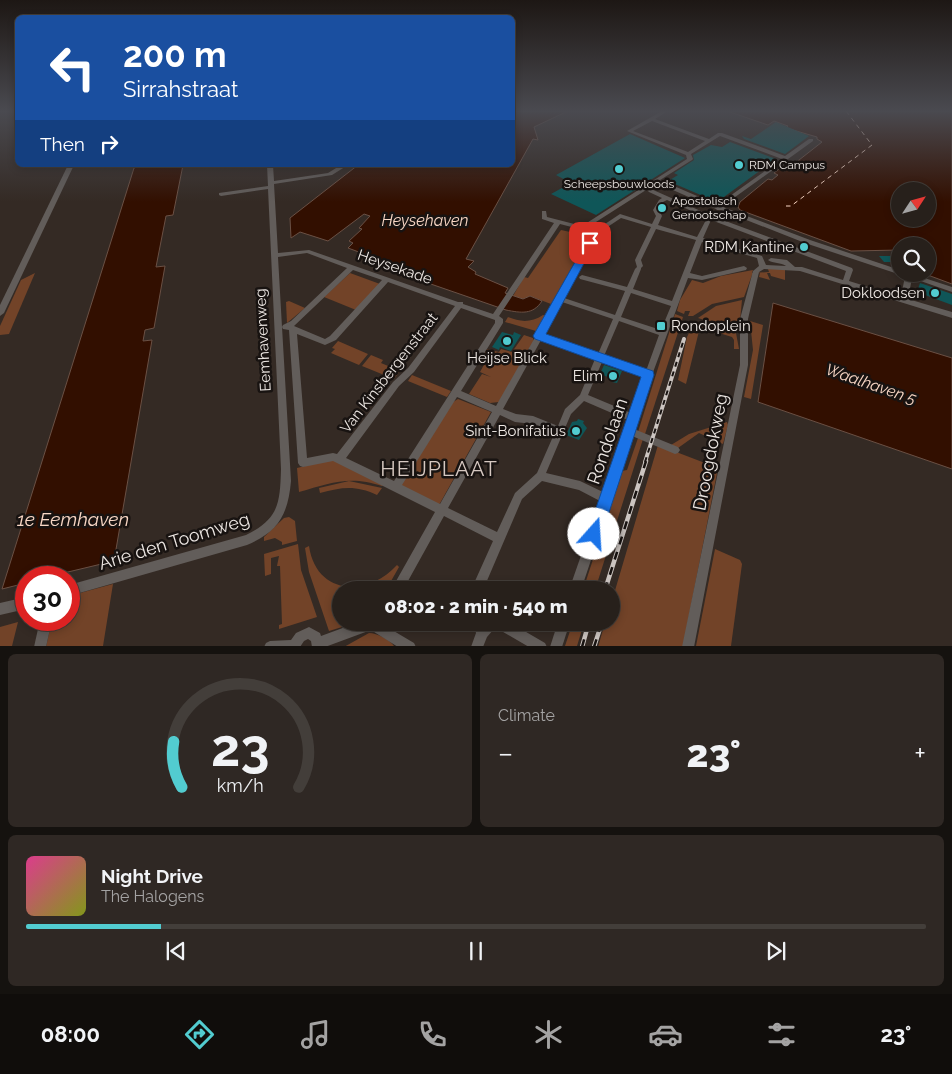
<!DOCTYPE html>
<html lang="en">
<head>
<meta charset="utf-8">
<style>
  body { margin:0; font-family:Raleway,sans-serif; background:#2f2824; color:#f1f3f6; height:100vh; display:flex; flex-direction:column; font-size:19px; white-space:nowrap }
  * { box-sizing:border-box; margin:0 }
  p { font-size:16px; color:#a4a3a3 }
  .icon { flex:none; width:28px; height:28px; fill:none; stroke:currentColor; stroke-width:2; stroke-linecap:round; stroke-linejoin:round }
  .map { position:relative; height:646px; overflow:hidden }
  .details { display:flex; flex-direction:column; gap:8px; padding:8px; background:#15120f; flex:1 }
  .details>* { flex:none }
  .top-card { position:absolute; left:15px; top:15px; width:500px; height:152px; border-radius:8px; box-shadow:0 2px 8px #0003,0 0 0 1px #433e3a; background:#1a4fa0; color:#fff; overflow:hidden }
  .needle { width:32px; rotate:54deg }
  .controls { position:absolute; left:891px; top:182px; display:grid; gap:10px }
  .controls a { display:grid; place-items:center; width:45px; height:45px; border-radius:50%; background:#27201b; box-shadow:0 2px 8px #0003,0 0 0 1px #433e3a; font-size:25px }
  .speed { position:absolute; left:15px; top:566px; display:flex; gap:10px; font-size:25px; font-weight:700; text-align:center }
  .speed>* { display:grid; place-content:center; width:65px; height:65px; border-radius:50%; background:#27201b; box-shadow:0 2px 8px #0003,0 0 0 1px #433e3a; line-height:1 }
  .speed .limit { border:8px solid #d22; background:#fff; color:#111 }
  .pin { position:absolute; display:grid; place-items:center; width:42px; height:42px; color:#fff; margin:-21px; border-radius:10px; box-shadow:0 2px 8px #0006 }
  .me { position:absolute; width:55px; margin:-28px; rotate:19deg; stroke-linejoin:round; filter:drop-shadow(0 0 4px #0008) }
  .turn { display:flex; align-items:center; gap:18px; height:105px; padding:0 25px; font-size:22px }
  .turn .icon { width:65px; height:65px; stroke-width:2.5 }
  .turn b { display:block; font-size:35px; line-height:42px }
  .then { display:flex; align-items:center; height:48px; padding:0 25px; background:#0003; gap:10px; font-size:19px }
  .big { font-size:38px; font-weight:800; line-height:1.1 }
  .details .widget { flex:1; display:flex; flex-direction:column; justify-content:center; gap:8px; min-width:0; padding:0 18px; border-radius:8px; background:#2f2824 }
  .details .dial { align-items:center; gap:0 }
  .dial svg { height:130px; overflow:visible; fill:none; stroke:#433e3a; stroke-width:7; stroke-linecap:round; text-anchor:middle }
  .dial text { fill:#f1f3f6; stroke:none }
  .song { display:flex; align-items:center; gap:15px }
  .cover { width:60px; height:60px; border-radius:8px; background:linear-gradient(135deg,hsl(330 70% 55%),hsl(70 70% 35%)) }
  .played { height:5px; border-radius:2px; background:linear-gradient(90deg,#52ccd0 15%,#433e3a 15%) }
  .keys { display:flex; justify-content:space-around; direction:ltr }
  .heat { display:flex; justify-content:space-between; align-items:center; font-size:28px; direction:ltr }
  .details .tiles { flex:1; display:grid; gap:8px; grid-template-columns:1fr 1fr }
  .widget:last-child { grid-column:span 2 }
  .trip { position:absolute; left:332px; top:581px; width:288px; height:50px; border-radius:25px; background:#27201b; box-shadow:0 2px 8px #0003,0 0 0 1px #433e3a; font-weight:800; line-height:50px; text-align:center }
  .dock { display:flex; height:80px; justify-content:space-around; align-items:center; background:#100d0b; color:#a4a3a3 }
  .dock .icon { width:35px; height:35px }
  .dock .current { color:#52ccd0 }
  .dock b { font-size:22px; color:#f1f3f6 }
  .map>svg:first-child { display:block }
  .green { fill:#724328 }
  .water { fill:#320f00; stroke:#6a5044; fill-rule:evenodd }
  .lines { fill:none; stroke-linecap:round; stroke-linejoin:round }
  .ferry { stroke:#f9d7c5; stroke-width:1; stroke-dasharray:4.5 4; stroke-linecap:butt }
  .building { fill:#0f5658 }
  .minor-tunnel { stroke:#504641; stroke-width:7; stroke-dasharray:7 3; stroke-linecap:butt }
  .minor { fill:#625d5a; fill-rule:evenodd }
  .rail-far1-casing { stroke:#ccc5c1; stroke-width:4 }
  .rail-casing { stroke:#ccc5c1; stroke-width:4.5 }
  .rail-far1 { stroke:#181311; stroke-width:2; stroke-dasharray:5; stroke-linecap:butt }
  .rail { stroke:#181311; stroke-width:2.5; stroke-dasharray:8; stroke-linecap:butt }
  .route { fill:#1a73e8; stroke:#114b97 }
  .poi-dot { fill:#52ccd0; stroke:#181311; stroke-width:2 }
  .labels { text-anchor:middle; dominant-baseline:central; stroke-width:5; stroke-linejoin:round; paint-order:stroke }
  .far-poi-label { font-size:12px; fill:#ede7e3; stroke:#181311; text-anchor:start }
  .poi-label { font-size:15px; fill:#ede7e3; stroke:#181311; text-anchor:end }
  .street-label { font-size:15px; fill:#ede7e3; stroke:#181311 }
  .water-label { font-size:16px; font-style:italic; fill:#f9d7c5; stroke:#181311 }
  .near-street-label { font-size:18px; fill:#ede7e3; stroke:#181311 }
  .near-water-label { font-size:19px; font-style:italic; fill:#f9d7c5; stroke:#181311 }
  .near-quarter-label { font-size:21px; letter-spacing:1px; fill:#d6c8c1; stroke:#181311 }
</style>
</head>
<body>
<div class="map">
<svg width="952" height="647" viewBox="0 0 952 647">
  <rect width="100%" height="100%" fill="#342a24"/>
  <g class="green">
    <path d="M594,228L551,304L530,296L523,299L513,296L524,277L528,278L561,230L584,235Z"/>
    <path d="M768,269H785V280L771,276L770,273H767L770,280L759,277L760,273L752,275L744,297L712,304L693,316H688L690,311H685L684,314L677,311L680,300L692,280L703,283L721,276L753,270L752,273L769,272Z"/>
    <path d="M35,273L9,334L0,335V326L21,280Z"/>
    <path d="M350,273L380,284L356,310L324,297Z"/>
    <path d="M742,300L739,331L698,318L716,306Z"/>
    <path d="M289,301L305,308L287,323L286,302Z"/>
    <path d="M675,314L683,317L645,434L638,432Z"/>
    <path d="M543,315L547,316L536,331L505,322L508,317C520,322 531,323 543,315Z"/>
    <path d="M695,321L736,333L739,349H734V340L732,337L703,328L699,331L686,384L678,380L687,337Z"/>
    <path d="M750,321L763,325L751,399L744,397L753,350Z"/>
    <path d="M524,335L533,338L534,341L499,402L490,403L469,394L482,374L491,377L480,372L486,361L481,359L487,349L499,352L501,349L512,352Z"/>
    <path d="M338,341L368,354L359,365L331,353L335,349L332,348Z"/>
    <path d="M371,355L383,360L381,363L400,371L394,379L362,366Z"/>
    <path d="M412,375L451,391L447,397L408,381Z"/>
    <path d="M458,399L491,412L439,505L400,485L453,402Z"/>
    <path d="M727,422L728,425L723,444L699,433L678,448L671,445L689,434Z"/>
    <path d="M638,438L643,439L595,590H583L622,471L627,470Z"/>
    <path d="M658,445L718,468L683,646L598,647L605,623L611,622V604Z"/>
    <path d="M333,459L384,484L382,486C350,475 330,483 299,492L297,468Z"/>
    <path d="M349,481L382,488L377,495C356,485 342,487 320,493L319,488Z"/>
    <path d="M289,517L295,521L297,541L282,545V542L275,538L264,541V537L284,518Z"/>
    <path d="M298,544L301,570L317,617L279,629V625L282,624L280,566H277L279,556L271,558V574L265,576L264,554Z"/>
    <path d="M309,546C316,595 367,598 397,565L399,567L386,590H341V622L355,623L329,631L309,572L305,548Z"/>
    <path d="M715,549L740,560L742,564L731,646H696Z"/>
    <path d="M113,584L103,646L46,647L52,620H69V596Z"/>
    <path d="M18,622L12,646H0V627Z"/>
    <path d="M573,622L584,623L577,646H565Z"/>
    <path d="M369,633C377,633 390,640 394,646L344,647Z"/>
  </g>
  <g class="water">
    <path d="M513,111H568L534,127L538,140L533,139L466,259L474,261L468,267L476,272L475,274L508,288L505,293L523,299L530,296L542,301C533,315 521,313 506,310L370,263L375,258L348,248L353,243L349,241L362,229L359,228L370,216L364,214L328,241L300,232L291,238L290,218L358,165H512Z"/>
    <path d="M727,111H952V284L925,274H928V246H900V250L851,251L740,210L738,207L740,202L768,179L772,180L778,175L774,173L779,169L785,171L822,142L817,139V137L786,128L788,126L774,121L768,125ZM900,191H928V219H900Z"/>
    <path d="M142,165H183L173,215L166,216L156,267L165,266L154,328L145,330L143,341L152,340L114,561L47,577L26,578V583L2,589L134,168Z"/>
    <path d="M773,303L952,358V469L758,402Z"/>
  </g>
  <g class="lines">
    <path class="ferry" d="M786,206H791L872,145L846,111"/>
  </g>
  <g class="building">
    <path d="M776,122L809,136L785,154L744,139L742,136L751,139Z"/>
    <path d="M630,134L685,158L596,215L551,194L571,183L556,175Z"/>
    <path d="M730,142L776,159L717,202L668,181L678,175L674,173L694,160L693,155L711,145L722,147Z"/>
    <path d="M879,256H898L900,267L896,262H884Z"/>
    <path d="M920,283L952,294V305L917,292Z"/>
    <path d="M502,332L513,335L514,332L521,335L511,351L500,347L499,350L492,347Z"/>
    <path d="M604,365L622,371L617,383L612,382L613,379L600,374Z"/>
    <path d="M578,419L584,421L583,423L587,428L579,440L566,435L572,422L577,421Z"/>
  </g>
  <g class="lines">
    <path class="minor-tunnel" d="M751,245L753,242"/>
    <g class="minor">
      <path d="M662,111H668L655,119L709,139L718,133H722L785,156L809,139H813V141L724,205L723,207L810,240L900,270V274H902H898L805,243L721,210H717L716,209L657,183L585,229L583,230L560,224L499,316L503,319V323L461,391L496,406L596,230L620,214L652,224L656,216L653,210L659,200L662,198L649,192L648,191L651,189L712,216L852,268L853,270L849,281L901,297L905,276L903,274H912L952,287V292L912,278L908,299L952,312V318L800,271L764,269L759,272L748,319V365L694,647H682L740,365V319L753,271L759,266L757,258L702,242L690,273L702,276L744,266L747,268L746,270L702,280L688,278L652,375L634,429L678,447L680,450L678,453L675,454L632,436L611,498L612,499L610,503L581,590H569L600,501L579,490L542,481L522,499L483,590H471L493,541L444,516L403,590H391L435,512L333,461L303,467L300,466L298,463L289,330L283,329L282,327L291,481C288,515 278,532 247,545L69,596V585L246,535C279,519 280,503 281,469L268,189L221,196L219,195V193L268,186L267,165H273L274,181L328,173L341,165H348L332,175L274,184L278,253L309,250L458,302H463V304L493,314L554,223L542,219V211H546L547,217L582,226L687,159L686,155L627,131ZM652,121L705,141L688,152L633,131ZM720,136L782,159L720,203L718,205L660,180L692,160L693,159L691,154ZM667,200L707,218L697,237L658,225L662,216L659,210L663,202ZM621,218L651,227L635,260L637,267L635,269L627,287L582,275L579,277L580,279L625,291L615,315L564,298L600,232ZM711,220L846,271L843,280L802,267H795L787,260L771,258L768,260C773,264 781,262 786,266L766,265L762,256L703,238ZM656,229L696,240L672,301L633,289L641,269V268L643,266L641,260ZM307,253L347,268L291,321L283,325L282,327L278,257ZM353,270L382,280L330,336L325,339L294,326ZM388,282L455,306L408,368L393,382L337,454L333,453L307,458L297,334L325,345L336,340ZM631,293L671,306L661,330L621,317ZM562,302L613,319L598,354L544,335ZM461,308L495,320V323L394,481L346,458L399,386L414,372ZM619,321L659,335L646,371L604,356ZM541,340L595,359L580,395L565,409L558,426L533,416L516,414L503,409ZM602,362L643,377L631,413L588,395ZM457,397L492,412L440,504L402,485ZM584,401L628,420L603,492L580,481L546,473L571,414ZM500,415L515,422L533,424L555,432L537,473L515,493L497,532L448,508Z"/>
      <path d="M68,165H74L4,313L0,316V305Z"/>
      <path d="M26,597V609L0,615V603Z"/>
      <path d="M40,620H52L46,647H34Z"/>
      <path d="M359,622H383L382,624L414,643L416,647H398L371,630L325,647H312L311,641L308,639L304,641L300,647H264L266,643L270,641L291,640L296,633L309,627L320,633L321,636Z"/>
      <path d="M473,622H509L545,643L547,647H529L498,629H494L487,637L483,647H471L476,633Z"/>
      <path d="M558,622H570L562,647H550Z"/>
    </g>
    <defs>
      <path id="rail-far1" d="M645,462L684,339"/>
      <g id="rail">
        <path d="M605,590L646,461"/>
        <path d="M582,647L589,622"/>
        <path d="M594,647L602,622"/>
      </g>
    </defs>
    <use href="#rail-far1" class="rail-far1-casing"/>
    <use href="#rail" class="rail-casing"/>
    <use href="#rail-far1" class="rail-far1"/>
    <use href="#rail" class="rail"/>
  </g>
  <linearGradient id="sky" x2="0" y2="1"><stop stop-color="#1d1714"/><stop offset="0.55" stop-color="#4a4a50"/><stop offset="1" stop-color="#4a4a50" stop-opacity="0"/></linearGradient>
  <rect width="952" height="202" fill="url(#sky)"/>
  <path class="route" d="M587,241L595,243L546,334L653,371L654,375L602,534L600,540L594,542L589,540L587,534L641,377L535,339L533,336Z"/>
  <g class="poi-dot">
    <circle cx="739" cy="165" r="5"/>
    <circle cx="619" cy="169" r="5"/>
    <circle cx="662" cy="208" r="5"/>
    <circle cx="804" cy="247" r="5"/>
    <circle cx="935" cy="293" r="5"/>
    <rect x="656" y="321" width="10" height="10" rx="2.5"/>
    <circle cx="507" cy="341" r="5"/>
    <circle cx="613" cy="376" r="5"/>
    <circle cx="576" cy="431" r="5"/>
  </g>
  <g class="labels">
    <g class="far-poi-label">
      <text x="749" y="165">RDM Campus</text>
      <text x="619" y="184" text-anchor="middle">Scheepsbouwloods</text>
      <text x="672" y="201">Apostolisch<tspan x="672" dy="14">Genootschap</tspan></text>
    </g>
    <g class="poi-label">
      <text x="794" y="247">RDM Kantine</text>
      <text x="925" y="293">Dokloodsen</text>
      <text x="671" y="326" text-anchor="start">Rondoplein</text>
      <text x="507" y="358" text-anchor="middle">Heijse Blick</text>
      <text x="603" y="376">Elim</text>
      <text x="566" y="431">Sint-Bonifatius</text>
    </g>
    <g class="street-label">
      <text transform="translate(395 267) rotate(19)">Heysekade</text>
      <text transform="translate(263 340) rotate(-93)">Eemhavenweg</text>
      <text transform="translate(389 373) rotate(-52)">Van Kinsbergenstraat</text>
    </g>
    <g class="water-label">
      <text x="425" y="220">Heysehaven</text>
      <text transform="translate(871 384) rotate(19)">Waalhaven 5</text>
    </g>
    <g class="near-street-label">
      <text transform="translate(607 441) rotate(-71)">Rondolaan</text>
      <text transform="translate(710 452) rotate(-79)">Droogdokweg</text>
      <text transform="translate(174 541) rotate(-17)">Arie den Toomweg</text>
    </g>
    <g class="near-water-label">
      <text x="73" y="519">1e Eemhaven</text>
    </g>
    <g class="near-quarter-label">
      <text x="439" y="468">HEIJPLAAT</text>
    </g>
  </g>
</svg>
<div class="controls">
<a><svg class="needle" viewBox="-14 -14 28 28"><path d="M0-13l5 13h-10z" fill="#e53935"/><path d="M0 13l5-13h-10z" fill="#a4a3a3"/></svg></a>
<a><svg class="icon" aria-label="search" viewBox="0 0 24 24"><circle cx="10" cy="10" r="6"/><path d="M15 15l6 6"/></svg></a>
</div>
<div class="speed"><div class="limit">30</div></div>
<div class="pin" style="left:590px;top:243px;background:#d93025"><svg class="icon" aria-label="arrive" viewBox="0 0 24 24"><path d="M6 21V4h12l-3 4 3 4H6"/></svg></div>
<svg class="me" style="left:594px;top:534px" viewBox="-20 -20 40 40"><circle r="19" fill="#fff"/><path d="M0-13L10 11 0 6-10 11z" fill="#1a73e8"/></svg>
<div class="trip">08:02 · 2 min · 540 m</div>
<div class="top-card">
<div class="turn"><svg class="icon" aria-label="left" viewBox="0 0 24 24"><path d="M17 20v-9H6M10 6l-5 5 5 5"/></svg><div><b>200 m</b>Sirrahstraat</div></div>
<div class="then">Then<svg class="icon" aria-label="right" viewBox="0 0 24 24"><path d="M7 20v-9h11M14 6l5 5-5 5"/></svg></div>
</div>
</div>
<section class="details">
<div class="tiles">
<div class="widget dial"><svg viewBox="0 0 100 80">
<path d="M14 69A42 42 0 1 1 86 69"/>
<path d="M14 69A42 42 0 0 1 9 41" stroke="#52ccd0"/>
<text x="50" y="56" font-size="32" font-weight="700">23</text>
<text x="50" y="72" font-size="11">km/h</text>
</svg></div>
<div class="widget"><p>Climate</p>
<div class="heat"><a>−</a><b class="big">23°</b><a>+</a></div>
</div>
<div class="widget">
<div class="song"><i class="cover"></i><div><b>Night Drive</b><p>The Halogens</p></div></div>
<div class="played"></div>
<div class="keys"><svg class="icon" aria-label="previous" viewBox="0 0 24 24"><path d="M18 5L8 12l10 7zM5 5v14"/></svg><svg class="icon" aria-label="pause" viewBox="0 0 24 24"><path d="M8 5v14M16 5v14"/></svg><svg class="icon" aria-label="next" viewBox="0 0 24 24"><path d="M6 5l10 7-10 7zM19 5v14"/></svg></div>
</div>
</div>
</section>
<nav class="dock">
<b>08:00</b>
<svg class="icon current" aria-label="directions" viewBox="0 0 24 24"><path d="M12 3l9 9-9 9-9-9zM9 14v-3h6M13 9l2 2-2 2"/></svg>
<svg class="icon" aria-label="music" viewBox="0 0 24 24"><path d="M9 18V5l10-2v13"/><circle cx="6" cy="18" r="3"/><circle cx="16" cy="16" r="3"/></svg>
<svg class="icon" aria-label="phone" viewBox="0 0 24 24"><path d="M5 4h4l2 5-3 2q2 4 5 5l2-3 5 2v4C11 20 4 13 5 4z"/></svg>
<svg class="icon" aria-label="climate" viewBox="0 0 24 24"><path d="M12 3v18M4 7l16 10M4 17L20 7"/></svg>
<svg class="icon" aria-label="car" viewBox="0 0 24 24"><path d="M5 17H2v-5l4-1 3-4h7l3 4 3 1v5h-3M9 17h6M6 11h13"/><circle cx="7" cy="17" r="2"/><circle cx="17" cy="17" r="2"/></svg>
<svg class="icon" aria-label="filters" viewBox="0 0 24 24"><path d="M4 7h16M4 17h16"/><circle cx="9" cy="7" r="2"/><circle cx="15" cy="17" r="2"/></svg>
<b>23°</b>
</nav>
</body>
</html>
